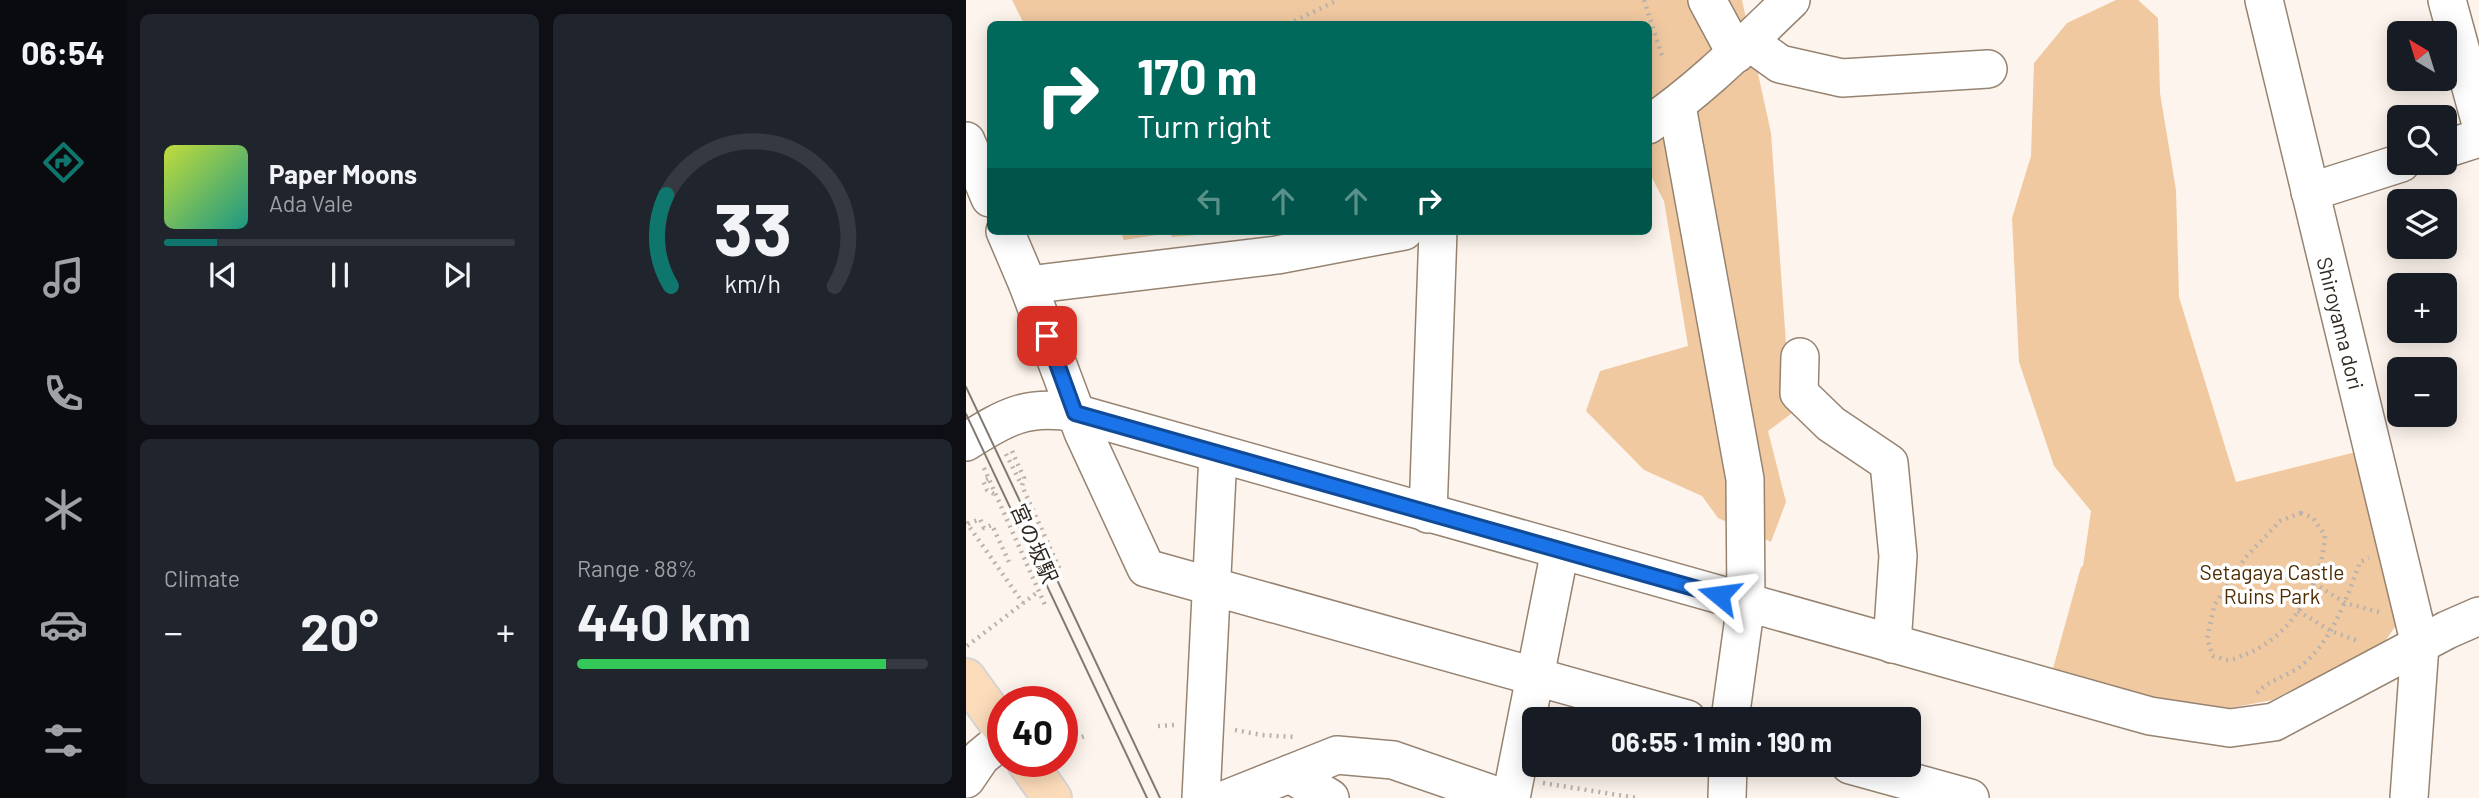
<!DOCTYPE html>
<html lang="en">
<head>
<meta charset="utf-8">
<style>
  body { margin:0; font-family:Barlow,"Noto Sans JP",sans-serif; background:#20242c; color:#f1f3f6; height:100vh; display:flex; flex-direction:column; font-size:26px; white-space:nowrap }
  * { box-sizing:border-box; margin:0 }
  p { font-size:23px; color:#9ea1a6 }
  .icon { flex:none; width:38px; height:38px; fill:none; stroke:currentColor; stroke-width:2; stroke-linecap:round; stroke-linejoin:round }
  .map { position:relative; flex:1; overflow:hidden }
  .sheet { display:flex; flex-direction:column; gap:14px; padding:14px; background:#0d0f14; width:840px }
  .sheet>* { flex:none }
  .guide { position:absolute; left:21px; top:21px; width:665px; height:214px; border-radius:10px; box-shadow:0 4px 18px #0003; background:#00695c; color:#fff; overflow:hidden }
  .needle { width:46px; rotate:322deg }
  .controls { position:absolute; left:1421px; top:21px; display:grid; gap:14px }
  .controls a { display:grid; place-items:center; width:70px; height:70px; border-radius:10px; background:#171b24; box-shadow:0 4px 18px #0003; font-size:35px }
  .speed { position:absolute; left:21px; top:686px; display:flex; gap:14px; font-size:35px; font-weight:700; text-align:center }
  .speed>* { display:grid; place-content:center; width:91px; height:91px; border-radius:50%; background:#171b24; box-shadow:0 4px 18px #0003; line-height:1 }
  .speed .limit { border:10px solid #d22; background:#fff; color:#111 }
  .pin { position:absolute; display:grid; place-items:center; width:60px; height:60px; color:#fff; margin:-30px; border-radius:14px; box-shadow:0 4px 10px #0006 }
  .me { position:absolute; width:77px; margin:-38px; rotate:286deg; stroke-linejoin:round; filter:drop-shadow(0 0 5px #0008) }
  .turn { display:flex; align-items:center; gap:24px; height:147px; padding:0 35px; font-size:32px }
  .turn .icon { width:91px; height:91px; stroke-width:2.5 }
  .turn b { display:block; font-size:49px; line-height:60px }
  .lanes { display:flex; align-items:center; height:66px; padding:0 35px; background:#0003; justify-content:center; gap:35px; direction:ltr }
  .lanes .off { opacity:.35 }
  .big { font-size:52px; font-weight:700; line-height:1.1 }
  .sheet .card { flex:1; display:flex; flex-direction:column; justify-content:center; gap:10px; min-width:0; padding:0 24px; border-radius:10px; background:#20242c }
  .sheet .dial { align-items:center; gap:0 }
  .dial svg { height:182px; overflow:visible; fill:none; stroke:#363941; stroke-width:7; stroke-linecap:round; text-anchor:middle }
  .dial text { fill:#f1f3f6; stroke:none }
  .song { display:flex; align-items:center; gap:21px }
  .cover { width:84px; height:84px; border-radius:10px; background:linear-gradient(135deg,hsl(70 70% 55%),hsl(170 70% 35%)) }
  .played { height:7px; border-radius:4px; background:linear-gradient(90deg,#0f766e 15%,#363941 15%) }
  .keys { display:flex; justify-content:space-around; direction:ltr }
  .heat { display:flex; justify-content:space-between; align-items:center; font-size:38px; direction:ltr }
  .charge { height:10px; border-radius:5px; background:linear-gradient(90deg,#34c759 88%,#363941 0) }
  .sheet .tiles { flex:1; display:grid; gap:14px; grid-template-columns:repeat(2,1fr) }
  .trip { position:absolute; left:556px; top:707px; width:399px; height:70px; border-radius:10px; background:#171b24; box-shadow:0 4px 18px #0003; font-weight:700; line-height:70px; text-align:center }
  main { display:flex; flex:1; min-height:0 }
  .menu { display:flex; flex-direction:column; width:126px; justify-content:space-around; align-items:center; background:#090b0e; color:#9ea1a6 }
  .menu .icon { width:49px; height:49px }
  .menu .selected { color:#0f766e }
  .menu b { font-size:32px; color:#f1f3f6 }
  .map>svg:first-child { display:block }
  .green { fill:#f0c9a1 }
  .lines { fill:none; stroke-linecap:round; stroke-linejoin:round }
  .minor-casing { stroke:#968371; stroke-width:40 }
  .major-casing { stroke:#d6d4d3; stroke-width:42 }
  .path { stroke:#bbb3ab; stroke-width:4.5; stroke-dasharray:2 5; stroke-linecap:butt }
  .minor { stroke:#fff; stroke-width:37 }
  .major { stroke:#fbdbb9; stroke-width:38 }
  .tram { stroke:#817a72; stroke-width:2 }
  .route-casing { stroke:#114b97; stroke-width:18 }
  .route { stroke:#1a73e8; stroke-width:12 }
  .labels { text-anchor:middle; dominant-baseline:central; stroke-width:7; stroke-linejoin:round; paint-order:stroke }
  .street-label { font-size:21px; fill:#302921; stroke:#fff }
  .park-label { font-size:21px; fill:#4e2c00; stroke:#fff }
</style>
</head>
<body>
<main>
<nav class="menu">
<b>06:54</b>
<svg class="icon selected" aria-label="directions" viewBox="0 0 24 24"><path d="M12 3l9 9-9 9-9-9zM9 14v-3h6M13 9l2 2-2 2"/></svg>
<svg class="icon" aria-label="music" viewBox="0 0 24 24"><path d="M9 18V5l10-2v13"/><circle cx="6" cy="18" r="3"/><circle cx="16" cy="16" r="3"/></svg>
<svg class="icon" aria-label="phone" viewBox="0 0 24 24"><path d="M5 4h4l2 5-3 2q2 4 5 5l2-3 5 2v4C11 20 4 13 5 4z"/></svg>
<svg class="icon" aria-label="climate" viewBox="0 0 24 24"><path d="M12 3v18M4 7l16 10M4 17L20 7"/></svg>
<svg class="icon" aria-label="car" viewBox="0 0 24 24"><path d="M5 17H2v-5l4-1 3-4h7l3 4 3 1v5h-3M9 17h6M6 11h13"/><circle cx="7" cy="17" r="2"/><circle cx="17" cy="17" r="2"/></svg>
<svg class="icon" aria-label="filters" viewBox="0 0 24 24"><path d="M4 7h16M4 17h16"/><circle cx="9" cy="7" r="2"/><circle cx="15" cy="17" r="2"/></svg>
</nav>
<section class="sheet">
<div class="tiles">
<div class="card">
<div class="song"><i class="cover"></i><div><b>Paper Moons</b><p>Ada Vale</p></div></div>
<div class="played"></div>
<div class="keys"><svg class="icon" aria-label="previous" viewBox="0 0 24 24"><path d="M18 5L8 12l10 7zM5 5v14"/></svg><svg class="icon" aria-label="pause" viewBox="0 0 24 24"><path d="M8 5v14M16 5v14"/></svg><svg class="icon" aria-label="next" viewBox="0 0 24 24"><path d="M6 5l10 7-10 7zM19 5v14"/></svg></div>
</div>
<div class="card dial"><svg viewBox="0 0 100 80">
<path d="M14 69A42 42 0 1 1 86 69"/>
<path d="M14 69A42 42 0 0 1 12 29" stroke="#0f766e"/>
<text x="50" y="56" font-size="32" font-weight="700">33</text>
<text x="50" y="72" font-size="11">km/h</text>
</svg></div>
<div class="card"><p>Climate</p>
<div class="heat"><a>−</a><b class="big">20°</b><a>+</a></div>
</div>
<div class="card"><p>Range · 88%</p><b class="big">440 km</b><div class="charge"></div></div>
</div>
</section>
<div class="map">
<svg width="1513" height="798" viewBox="0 0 1513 798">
  <rect width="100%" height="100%" fill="#fdf5ed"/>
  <g class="green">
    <path d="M46,0H776L805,133L825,414L802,431L820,502L805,542L752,518L736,496L678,470L620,411L634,371L722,346L698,201L683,172L682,24H58Z"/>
    <path d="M1150,0H1172L1192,18L1194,93L1210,190L1213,297L1270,482L1390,452L1431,624L1417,644L1306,700L1264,708L1184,702L1086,672L1115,567L1117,566L1125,511L1088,466L1053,362L1046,218L1065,156L1068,63L1101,23Z"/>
    <path d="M154,231H280L206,237L204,233L158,240Z"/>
  </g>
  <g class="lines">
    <defs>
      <g id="minor">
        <path d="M741,0L770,54"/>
        <path d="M1298,0L1454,645L1443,798"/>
        <path d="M1481,0L1513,117"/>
        <path d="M782,41L814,64L876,78L1022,69"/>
        <path d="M711,106L779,479L780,603L764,719"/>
        <path d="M682,125C735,89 779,44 825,0"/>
        <path d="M0,141L24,198"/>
        <path d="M1479,149L1513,138"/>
        <path d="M1344,192L1435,163"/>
        <path d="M39,231L62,285L117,432L180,568L721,719"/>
        <path d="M62,285L311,255L438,231"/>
        <path d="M834,357L833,393L865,424L923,463L932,556L926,644"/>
        <path d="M0,442C39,417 62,404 109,413L1184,716L1264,728L1308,722L1481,630L1513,616"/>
        <path d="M462,514L472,231"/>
        <path d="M884,765L1004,798"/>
        <path d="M324,774L364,798"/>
        <path d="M0,779L15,757L37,739"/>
        <path d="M235,798L252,454"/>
        <path d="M263,798L371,755L427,760L537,798"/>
        <path d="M545,798L594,550"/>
        <path d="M761,798L762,765"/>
      </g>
      <g id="major">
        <path d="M0,678L37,729"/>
        <path d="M60,761L86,798"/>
      </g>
    </defs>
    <use href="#minor" class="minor-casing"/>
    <use href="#major" class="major-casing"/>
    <g class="path">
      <path d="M678,0L697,59"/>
      <path d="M322,24L372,0"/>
      <path d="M46,451L58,478L56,486L95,572"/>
      <path d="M40,454L55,484"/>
      <path d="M18,468L79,605"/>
      <path d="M22,479L17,481L21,490L28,494"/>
      <path d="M1335,513L1347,518L1359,535C1356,584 1326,637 1278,655C1274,656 1268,660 1263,660C1258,660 1252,657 1247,656L1241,639L1248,606L1279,558L1314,521Z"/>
      <path d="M0,522L57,603"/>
      <path d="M2,524L14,519L18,528L26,525L43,562"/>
      <path d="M1348,583L1379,603L1413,612"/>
      <path d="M1332,611L1365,631L1392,641"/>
      <path d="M1,646L73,591"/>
      <path d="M1291,693C1302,680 1323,676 1336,665C1367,640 1381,597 1394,562L1403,558"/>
      <path d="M192,726L208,725"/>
      <path d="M269,730L296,735L329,737"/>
      <path d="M96,744L122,735"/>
      <path d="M577,783L671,798"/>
    </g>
    <use href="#minor" class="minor"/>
    <use href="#major" class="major"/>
    <g class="tram">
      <path d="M0,387L194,798"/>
      <path d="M0,414L181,798"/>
    </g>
  </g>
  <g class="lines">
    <defs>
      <path id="route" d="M81,336L109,413L753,595"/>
    </defs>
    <use href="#route" class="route-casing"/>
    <use href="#route" class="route"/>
  </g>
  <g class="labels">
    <g class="street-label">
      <text transform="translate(1375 323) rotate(76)">Shiroyama dori</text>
      <text transform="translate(69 543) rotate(66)">宮の坂駅</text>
    </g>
    <g class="park-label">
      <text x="1306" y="571">Setagaya Castle<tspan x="1306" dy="24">Ruins Park</tspan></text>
    </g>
  </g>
</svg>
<div class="controls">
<a><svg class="needle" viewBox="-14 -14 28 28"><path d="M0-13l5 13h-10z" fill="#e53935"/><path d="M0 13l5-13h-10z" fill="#9ea1a6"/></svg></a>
<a><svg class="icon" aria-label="search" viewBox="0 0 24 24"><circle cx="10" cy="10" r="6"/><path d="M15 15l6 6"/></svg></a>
<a><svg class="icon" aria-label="layers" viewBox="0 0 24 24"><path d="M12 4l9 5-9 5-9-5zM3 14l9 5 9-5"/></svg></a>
<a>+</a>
<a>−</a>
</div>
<div class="speed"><div class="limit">40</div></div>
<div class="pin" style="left:81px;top:336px;background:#d93025"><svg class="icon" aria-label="arrive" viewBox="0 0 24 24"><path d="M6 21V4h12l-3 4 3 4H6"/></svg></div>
<svg class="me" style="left:753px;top:595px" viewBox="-20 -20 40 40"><path d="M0-17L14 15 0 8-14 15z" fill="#1a73e8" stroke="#fff" stroke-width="4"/></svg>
<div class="trip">06:55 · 1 min · 190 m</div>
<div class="guide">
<div class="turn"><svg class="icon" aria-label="right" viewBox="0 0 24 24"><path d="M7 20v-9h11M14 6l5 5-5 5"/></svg><div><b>170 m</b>Turn right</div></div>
<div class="lanes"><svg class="icon off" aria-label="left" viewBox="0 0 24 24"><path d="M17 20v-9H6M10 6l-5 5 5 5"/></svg><svg class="icon off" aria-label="ahead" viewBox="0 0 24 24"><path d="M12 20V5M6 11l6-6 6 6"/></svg><svg class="icon off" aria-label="ahead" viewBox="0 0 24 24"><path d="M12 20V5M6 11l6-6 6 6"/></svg><svg class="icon" aria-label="right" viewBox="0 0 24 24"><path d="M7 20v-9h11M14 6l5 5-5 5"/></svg></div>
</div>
</div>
</main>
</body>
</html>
